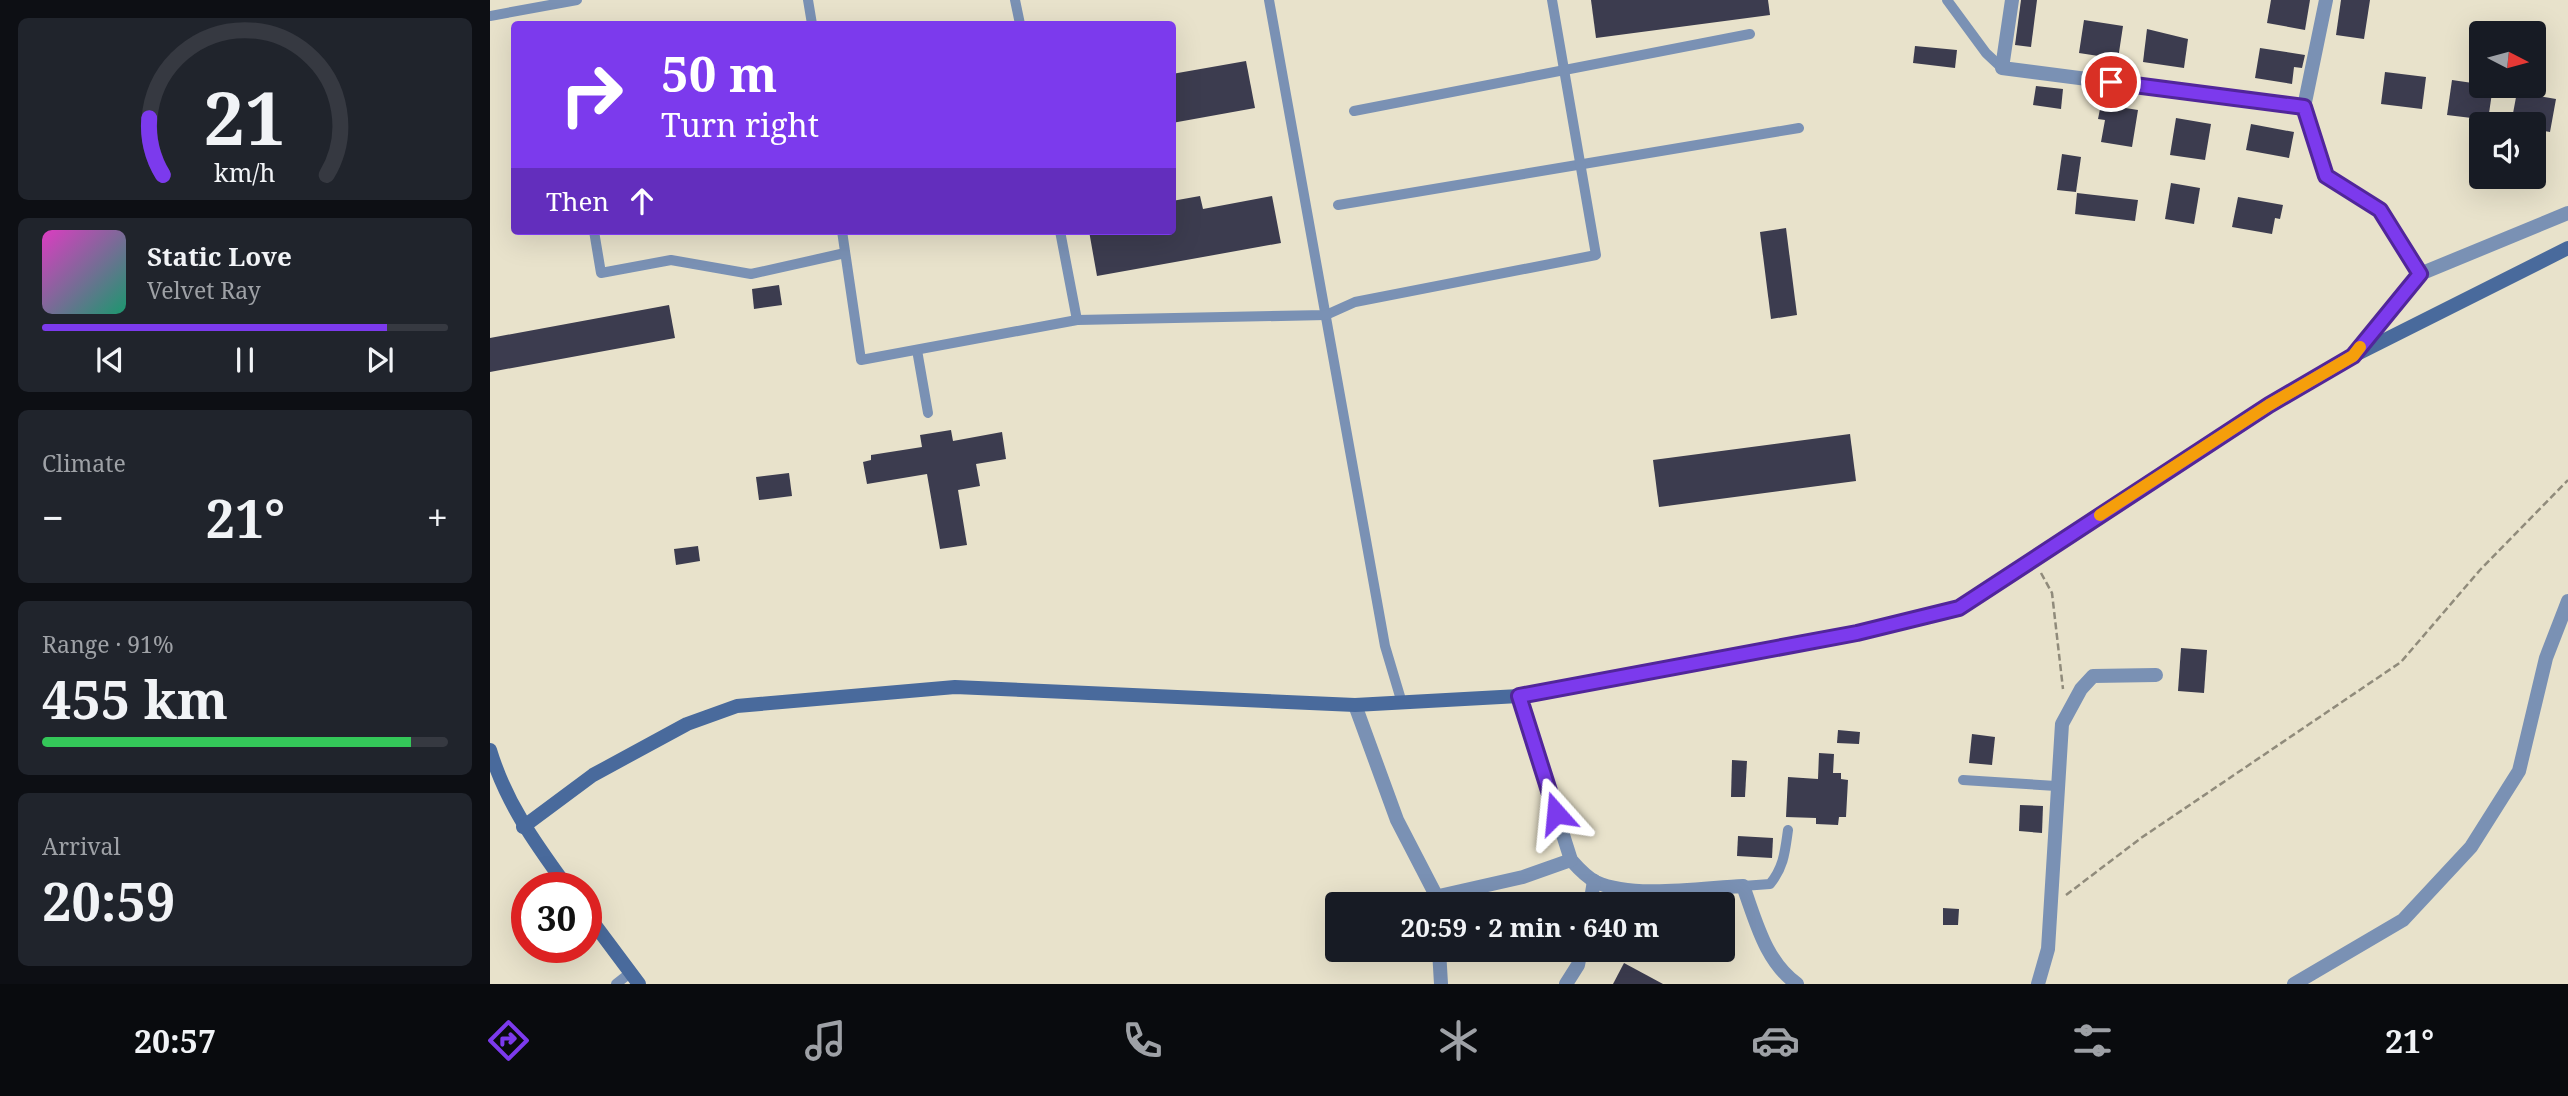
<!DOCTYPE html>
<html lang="en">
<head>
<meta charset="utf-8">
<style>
  body { margin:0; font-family:"Noto Serif",serif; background:#20242c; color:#f1f3f6; height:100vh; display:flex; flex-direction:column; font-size:26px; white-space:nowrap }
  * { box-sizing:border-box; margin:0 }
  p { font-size:23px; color:#9ea1a6 }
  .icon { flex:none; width:38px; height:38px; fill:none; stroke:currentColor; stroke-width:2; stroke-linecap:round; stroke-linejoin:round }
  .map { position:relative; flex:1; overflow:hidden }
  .drawer { display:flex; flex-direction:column; gap:18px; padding:18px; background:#0d0f14; width:490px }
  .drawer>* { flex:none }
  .banner { position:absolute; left:21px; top:21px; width:665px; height:214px; border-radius:7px; box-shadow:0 7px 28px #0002; background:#7c3aed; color:#fff; overflow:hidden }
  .needle { width:46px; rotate:96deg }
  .fabs { position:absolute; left:1979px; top:21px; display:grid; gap:14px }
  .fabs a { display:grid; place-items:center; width:77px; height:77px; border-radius:7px; background:#171b24; box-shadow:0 7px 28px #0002; font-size:35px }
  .speed { position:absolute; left:21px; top:872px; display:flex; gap:14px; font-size:35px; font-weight:700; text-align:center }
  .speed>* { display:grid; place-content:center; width:91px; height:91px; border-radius:50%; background:#171b24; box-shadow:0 7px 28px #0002; line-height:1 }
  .speed .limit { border:10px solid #d22; background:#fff; color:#111 }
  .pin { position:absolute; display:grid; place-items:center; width:60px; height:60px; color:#fff; margin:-30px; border:4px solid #fff; border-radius:50%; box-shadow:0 2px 7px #0007 }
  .me { position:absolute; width:77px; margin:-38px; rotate:342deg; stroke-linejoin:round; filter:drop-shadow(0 0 5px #0008) }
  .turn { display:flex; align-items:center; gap:24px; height:147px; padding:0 35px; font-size:32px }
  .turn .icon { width:91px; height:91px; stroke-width:2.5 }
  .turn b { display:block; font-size:49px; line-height:60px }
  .then { display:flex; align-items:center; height:66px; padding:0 35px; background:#0003; gap:14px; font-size:26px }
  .big { font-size:52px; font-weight:700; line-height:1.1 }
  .drawer .tile { flex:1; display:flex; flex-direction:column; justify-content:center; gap:10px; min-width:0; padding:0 24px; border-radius:10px; background:#20242c }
  .drawer .dial { align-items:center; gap:0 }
  .dial svg { height:182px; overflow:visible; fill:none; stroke:#363941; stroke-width:7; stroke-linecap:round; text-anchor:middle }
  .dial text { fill:#f1f3f6; stroke:none }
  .song { display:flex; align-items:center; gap:21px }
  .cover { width:84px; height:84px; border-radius:10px; background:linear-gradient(135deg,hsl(310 70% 55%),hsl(160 70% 35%)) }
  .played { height:7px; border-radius:4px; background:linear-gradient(90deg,#7c3aed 85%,#363941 85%) }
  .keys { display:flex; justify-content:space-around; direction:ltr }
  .heat { display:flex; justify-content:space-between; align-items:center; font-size:38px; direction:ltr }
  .charge { height:10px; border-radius:5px; background:linear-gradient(90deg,#34c759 91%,#363941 0) }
  .trip { position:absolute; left:835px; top:892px; width:410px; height:70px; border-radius:7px; background:#171b24; box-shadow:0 7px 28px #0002; font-weight:700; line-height:70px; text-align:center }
  .menu { display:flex; height:112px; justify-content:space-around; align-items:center; background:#090b0e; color:#9ea1a6 }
  .menu .icon { width:49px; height:49px }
  .menu .selected { color:#7c3aed }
  .menu b { font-size:32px; color:#f1f3f6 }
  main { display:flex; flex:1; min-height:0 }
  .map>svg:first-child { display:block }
  .building { fill:#3c3c4f }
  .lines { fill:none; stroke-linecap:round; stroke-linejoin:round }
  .path { stroke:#908b7b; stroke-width:2.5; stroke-dasharray:7 3.5; stroke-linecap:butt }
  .lane { stroke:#7a91b4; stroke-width:10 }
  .street { stroke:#7a91b4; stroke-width:14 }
  .secondary { stroke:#496a9c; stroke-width:14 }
  .route-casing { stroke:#51269a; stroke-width:18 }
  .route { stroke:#7c3aed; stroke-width:12 }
  .slow { stroke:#f59e0b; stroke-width:12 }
</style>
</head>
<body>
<main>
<section class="drawer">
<div class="tile dial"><svg viewBox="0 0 100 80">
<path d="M14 69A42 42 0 1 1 86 69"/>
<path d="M14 69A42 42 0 0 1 8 44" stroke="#7c3aed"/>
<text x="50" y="56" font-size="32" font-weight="700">21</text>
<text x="50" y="72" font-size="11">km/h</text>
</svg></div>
<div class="tile">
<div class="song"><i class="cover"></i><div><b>Static Love</b><p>Velvet Ray</p></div></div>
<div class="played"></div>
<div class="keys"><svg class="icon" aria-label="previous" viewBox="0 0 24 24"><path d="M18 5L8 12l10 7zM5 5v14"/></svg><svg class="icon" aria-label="pause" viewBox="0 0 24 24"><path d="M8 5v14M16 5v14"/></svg><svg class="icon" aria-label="next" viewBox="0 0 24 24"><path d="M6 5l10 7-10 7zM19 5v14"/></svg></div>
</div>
<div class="tile"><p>Climate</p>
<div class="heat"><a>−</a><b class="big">21°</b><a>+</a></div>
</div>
<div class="tile"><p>Range · 91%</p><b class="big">455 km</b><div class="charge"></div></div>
<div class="tile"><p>Arrival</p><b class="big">20:59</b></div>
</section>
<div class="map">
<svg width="2078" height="984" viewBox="0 0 2078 984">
  <rect width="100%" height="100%" fill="#e8e2cb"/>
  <g class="building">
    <path d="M1101,0H1278L1280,15L1106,38Z"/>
    <path d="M1531,0H1547L1541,47L1525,45Z"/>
    <path d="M1781,0H1820L1815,30L1777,23Z"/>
    <path d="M1851,0H1880L1874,39L1846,35Z"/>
    <path d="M1594,20L1633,26L1628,59L1589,53Z"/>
    <path d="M1657,29L1698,39L1694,68L1653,62Z"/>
    <path d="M1425,46L1467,50L1465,68L1423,63Z"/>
    <path d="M1770,48L1815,55L1812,68L1804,67L1802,84L1765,78Z"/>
    <path d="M756,61L765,108L682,123V74Z"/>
    <path d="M1895,72L1936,77L1932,109L1891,104Z"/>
    <path d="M1962,80L2003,86L1998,120L1957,115Z"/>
    <path d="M1546,86L1573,89L1571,109L1543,105Z"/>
    <path d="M2027,92L2066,99L2060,132L2044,129V124H2021Z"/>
    <path d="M1611,104L1648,110L1642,147L1611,142L1615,120L1608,119Z"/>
    <path d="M1686,118L1721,124L1715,160L1680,155Z"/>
    <path d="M1761,124L1804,132L1799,158L1756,150Z"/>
    <path d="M1572,154L1591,157L1586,192L1567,190Z"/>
    <path d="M1681,183L1710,188L1704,224L1675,219Z"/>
    <path d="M1587,193L1648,200L1645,221L1585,214Z"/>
    <path d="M710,196L713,209L782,196L791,243L607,276L599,231H682V201Z"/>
    <path d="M1748,197L1793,205L1790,219L1785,218L1782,234L1742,227Z"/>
    <path d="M1296,228L1307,315L1281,319L1270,232Z"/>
    <path d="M289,285L292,305L264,309L262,289Z"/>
    <path d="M179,305L185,338L0,372V338Z"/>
    <path d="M461,430L463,441L512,432L516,459L486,464L490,486L468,490L477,545L450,549L437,474L377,484L373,462L381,460V455L432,447L430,435Z"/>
    <path d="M1360,434L1366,481L1169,507L1163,460Z"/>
    <path d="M299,473L302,496L269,500L266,477Z"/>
    <path d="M208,546L210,561L186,565L184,549Z"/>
    <path d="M1691,648L1717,650L1714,693L1688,691Z"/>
    <path d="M1348,730L1370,732L1369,744L1347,743Z"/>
    <path d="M1482,734L1505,737L1502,765L1479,763Z"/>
    <path d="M1329,753L1344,754L1343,773H1351V779L1358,780L1356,817H1349L1348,825L1326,824V818L1296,817L1298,777L1328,779Z"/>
    <path d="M1242,760L1257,761L1255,797H1241Z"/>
    <path d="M1530,805L1553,806L1552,833L1529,831Z"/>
    <path d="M1248,836L1283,838L1282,858L1247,856Z"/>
    <path d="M1453,908L1469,909L1468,925H1453Z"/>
    <path d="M1134,963L1173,984H1123Z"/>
  </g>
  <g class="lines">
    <g class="path">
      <path d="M1551,573L1562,593L1573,689"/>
      <path d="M1576,895L1651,838L1911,662L1990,570L2078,480"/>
    </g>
    <g class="lane">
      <path d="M318,0L322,24"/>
      <path d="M525,0L530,24"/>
      <path d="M779,0L895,646L912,703"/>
      <path d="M1457,0L1496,53L1512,68"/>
      <path d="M0,16L87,0"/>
      <path d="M864,111L1260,34"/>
      <path d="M848,205L1309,128"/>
      <path d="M104,231L111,273L181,260L261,274L355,253"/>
      <path d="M352,231L371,360L587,320L836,315L865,302L1106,255L1062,0"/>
      <path d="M570,231L587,320"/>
      <path d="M427,350L438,413"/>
      <path d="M1473,780L1566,786"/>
      <path d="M1253,886L1280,884C1294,867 1295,851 1298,830"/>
      <path d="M126,984L140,973"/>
    </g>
    <g class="street">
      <path d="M1522,0L1512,68L1814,107"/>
      <path d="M1836,0L1814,107L1836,176L1890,210L1930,274L2078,213"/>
      <path d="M1863,356L1930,274"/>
      <path d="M1029,696L1081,860C1088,868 1096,877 1106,882C1143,899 1212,888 1253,886C1266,921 1275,961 1307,984"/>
      <path d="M865,705L907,820L951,905"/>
      <path d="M949,896L1033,877L1081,860"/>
      <path d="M1100,905L1104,881"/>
      <path d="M949,950L951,984"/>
      <path d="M1076,984L1088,965L1091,950"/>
      <path d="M1548,984L1558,949L1572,724L1591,689L1603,676L1666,675"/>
      <path d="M1804,984L1913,920L1981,847L2029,771L2056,658L2078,601"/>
    </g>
    <g class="secondary">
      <path d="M0,750C16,803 45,843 77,887"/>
      <path d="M33,827L103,775L197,724L247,706L465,687L865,705L1029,696L1367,633L1469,608L1779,405L1863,356L2078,248"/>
      <path d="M96,913L149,984"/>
    </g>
  </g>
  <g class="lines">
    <defs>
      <path id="route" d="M1066,813L1029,696L1367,633L1469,608L1779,405L1863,356L1930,274L1890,210L1836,176L1814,107L1621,82"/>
    </defs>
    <use href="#route" class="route-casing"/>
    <use href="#route" class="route"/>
    <path class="slow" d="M1610,515L1779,405L1863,356L1870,347"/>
  </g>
</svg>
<div class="fabs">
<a><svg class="needle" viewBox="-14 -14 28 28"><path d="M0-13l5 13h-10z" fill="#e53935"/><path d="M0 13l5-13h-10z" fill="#9ea1a6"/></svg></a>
<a><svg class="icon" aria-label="sound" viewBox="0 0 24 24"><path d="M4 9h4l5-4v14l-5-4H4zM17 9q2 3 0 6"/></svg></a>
</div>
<div class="speed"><div class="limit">30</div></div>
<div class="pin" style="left:1621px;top:82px;background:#d93025"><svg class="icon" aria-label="arrive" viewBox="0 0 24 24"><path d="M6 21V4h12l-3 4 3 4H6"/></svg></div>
<svg class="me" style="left:1066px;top:813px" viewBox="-20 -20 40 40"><path d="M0-17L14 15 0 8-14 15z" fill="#7c3aed" stroke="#fff" stroke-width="4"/></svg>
<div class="trip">20:59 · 2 min · 640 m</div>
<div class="banner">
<div class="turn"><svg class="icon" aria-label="right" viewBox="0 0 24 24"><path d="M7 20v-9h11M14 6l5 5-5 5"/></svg><div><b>50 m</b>Turn right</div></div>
<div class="then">Then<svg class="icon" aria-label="ahead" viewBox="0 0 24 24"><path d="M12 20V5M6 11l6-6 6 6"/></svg></div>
</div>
</div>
</main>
<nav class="menu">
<b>20:57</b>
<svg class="icon selected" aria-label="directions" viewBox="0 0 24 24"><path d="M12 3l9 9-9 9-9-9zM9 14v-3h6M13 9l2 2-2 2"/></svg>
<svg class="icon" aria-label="music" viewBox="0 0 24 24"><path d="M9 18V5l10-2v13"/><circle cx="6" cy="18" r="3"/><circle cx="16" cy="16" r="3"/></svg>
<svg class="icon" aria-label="phone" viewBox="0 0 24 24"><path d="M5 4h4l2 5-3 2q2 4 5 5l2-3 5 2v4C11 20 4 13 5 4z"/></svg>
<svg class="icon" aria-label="climate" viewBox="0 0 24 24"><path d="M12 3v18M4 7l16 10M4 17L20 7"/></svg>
<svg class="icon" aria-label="car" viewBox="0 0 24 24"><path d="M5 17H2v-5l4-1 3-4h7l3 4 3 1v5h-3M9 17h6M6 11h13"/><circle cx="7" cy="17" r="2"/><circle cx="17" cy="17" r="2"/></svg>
<svg class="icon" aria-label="filters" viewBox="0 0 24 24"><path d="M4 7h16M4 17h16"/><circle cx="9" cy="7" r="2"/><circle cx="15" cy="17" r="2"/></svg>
<b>21°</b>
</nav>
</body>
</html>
